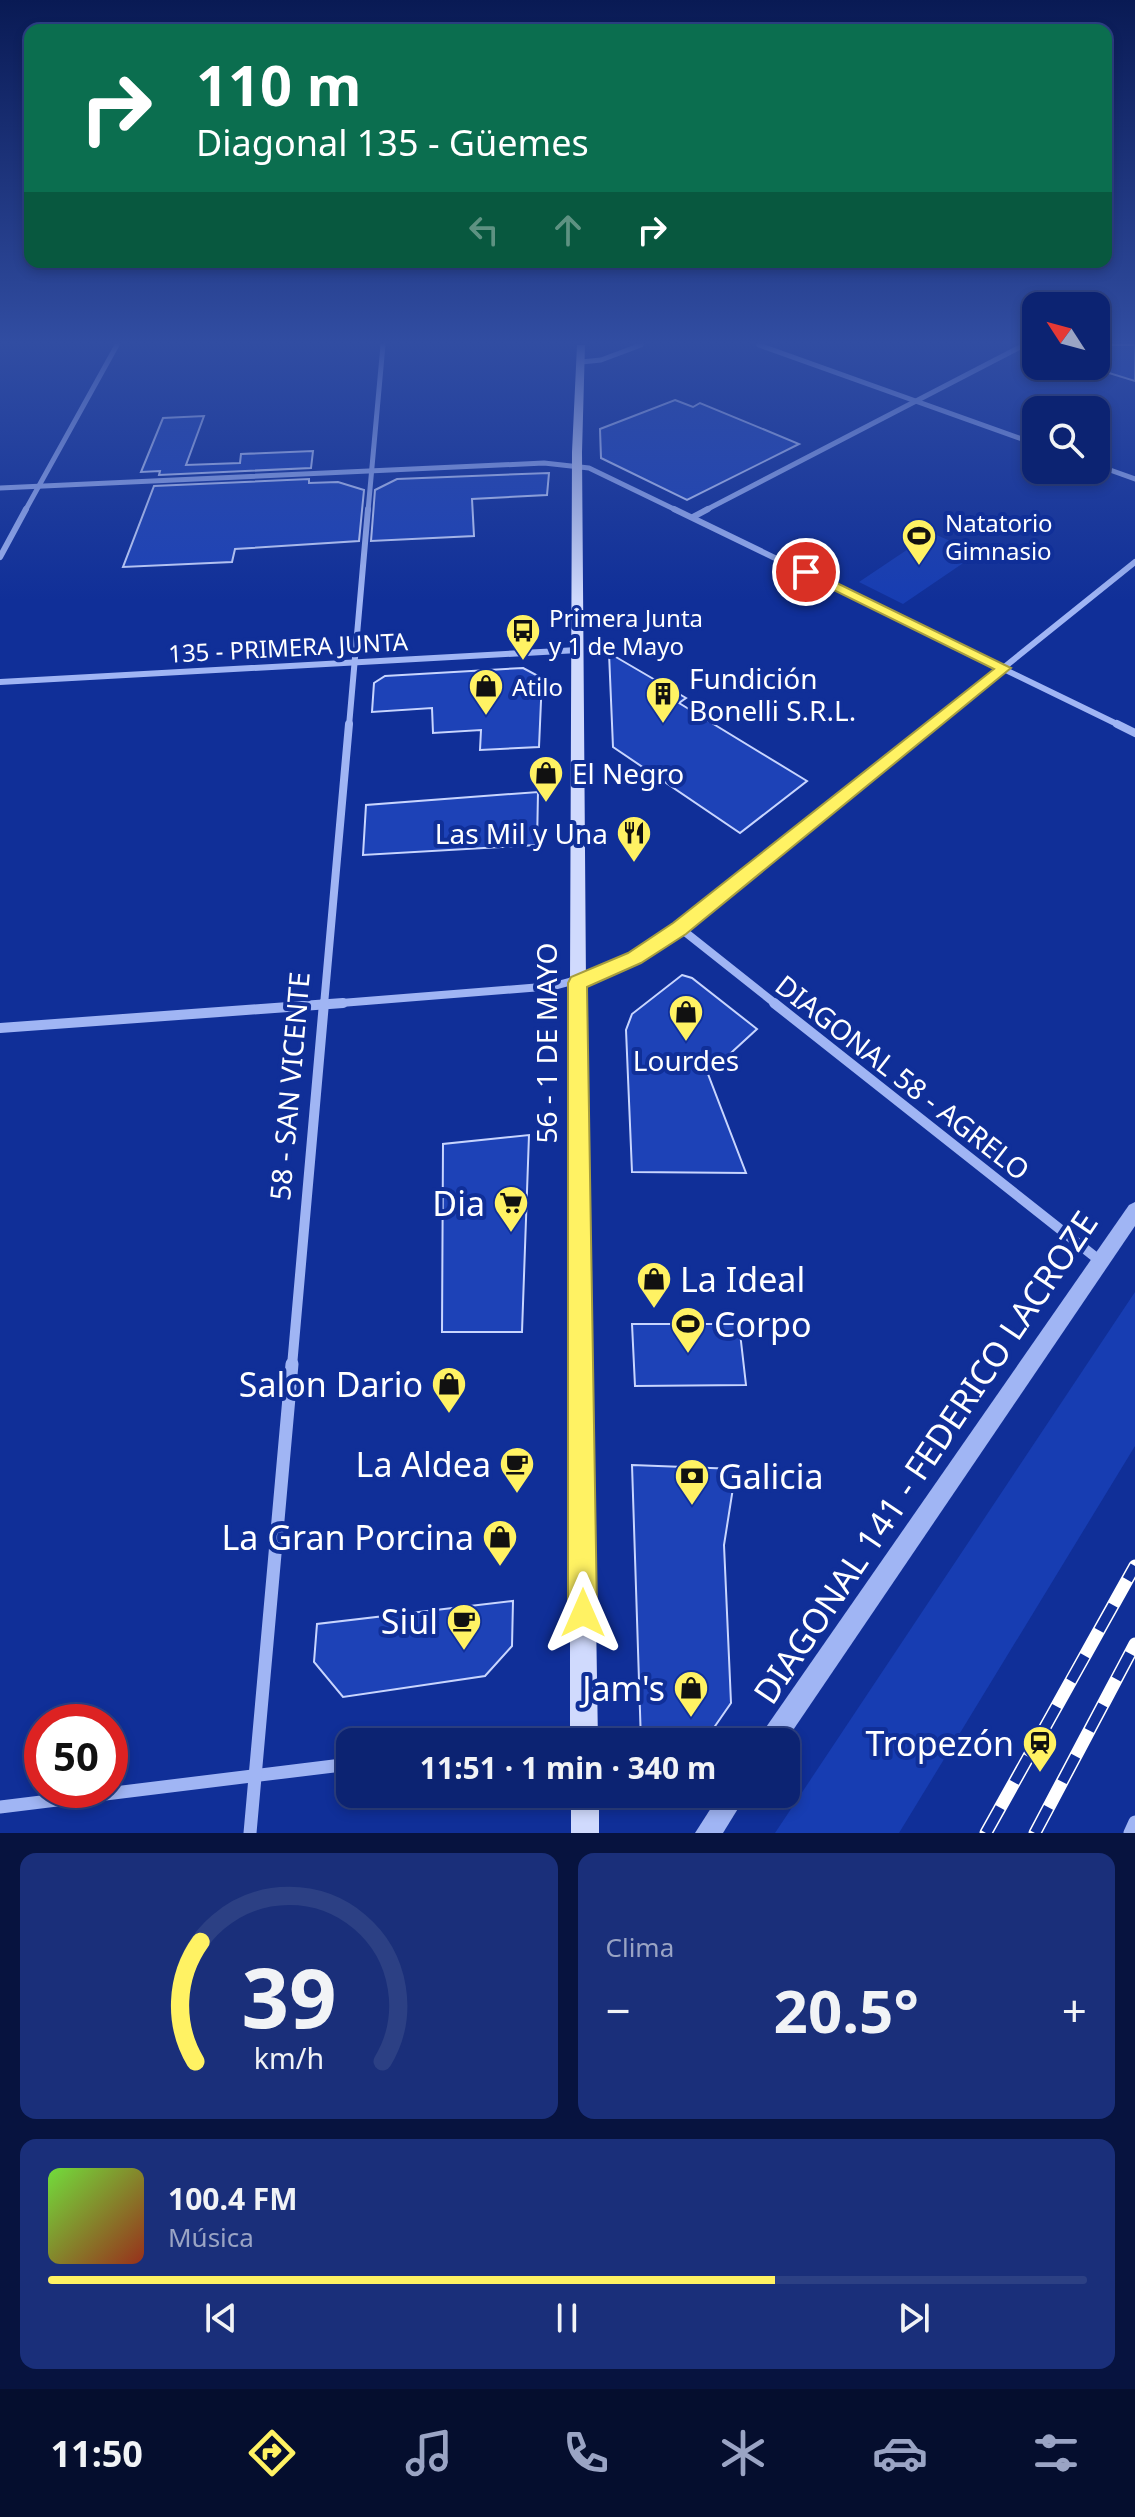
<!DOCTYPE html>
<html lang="es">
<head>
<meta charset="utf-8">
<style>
  body { margin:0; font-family:"Noto Sans",sans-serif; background:#1a2f7a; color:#f1f3f6; height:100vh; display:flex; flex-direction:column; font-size:30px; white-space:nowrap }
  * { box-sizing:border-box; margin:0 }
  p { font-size:26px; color:#9aa4c4 }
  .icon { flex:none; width:44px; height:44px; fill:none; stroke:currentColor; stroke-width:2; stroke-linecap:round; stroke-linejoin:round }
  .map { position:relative; height:1833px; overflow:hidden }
  .side { display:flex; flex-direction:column; gap:20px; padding:20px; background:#07133f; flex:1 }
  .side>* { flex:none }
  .guide { position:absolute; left:24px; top:24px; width:1088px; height:244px; border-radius:16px; box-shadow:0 4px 12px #0003,0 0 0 2px #2c4084; background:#0b6e4f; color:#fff; overflow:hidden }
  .needle { width:52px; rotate:306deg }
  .buttons { position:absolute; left:1022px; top:292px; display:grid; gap:16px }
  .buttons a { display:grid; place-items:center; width:88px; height:88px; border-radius:16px; background:#0c2372; box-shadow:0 4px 12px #0003,0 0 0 2px #2c4084; font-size:40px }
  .speed { position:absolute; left:24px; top:1704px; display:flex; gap:16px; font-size:40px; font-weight:700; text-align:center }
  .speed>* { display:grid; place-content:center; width:104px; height:104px; border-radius:50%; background:#0c2372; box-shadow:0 4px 12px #0003,0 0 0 2px #2c4084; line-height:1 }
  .speed .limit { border:12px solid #d22; background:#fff; color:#111 }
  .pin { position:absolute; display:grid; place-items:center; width:68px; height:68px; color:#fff; margin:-34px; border:4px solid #fff; border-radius:50%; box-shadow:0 2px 8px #0007 }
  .me { position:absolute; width:88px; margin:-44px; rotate:0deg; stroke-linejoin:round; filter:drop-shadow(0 0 6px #0008) }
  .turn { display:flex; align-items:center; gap:28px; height:168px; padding:0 40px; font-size:36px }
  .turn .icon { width:104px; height:104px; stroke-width:2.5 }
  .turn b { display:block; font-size:56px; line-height:68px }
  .lanes { display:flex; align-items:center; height:76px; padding:0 40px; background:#0003; justify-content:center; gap:40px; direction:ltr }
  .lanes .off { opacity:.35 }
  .big { font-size:60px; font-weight:700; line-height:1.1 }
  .side .widget { flex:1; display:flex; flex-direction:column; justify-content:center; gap:12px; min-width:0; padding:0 28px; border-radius:16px; background:#1a2f7a }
  .side .dial { align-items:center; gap:0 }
  .dial svg { height:208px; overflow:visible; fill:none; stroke:#2c4084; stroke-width:7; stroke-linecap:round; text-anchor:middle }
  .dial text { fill:#f1f3f6; stroke:none }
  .song { display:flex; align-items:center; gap:24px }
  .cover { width:96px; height:96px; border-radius:12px; background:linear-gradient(135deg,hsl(100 70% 55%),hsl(10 70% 35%)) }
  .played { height:8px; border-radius:4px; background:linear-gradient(90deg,#fff263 70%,#2c4084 70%) }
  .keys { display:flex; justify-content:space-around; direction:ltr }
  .heat { display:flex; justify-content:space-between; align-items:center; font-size:44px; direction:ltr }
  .side .tiles { flex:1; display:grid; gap:20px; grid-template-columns:1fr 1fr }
  .widget:last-child { grid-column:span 2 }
  .trip { position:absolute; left:336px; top:1728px; width:464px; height:80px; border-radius:16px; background:#0c2372; box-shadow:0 4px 12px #0003,0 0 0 2px #2c4084; font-weight:700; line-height:80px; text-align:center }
  .menu { display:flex; height:128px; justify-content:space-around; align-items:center; background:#050e2e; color:#9aa4c4 }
  .menu .icon { width:56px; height:56px }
  .menu .current { color:#fff263 }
  .menu b { font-size:36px; color:#f1f3f6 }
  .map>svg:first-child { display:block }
  .green { fill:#173db2 }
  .building { fill:#1d42b7; stroke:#c8d5fe; stroke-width:2 }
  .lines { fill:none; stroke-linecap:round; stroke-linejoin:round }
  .minor-far4 { stroke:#a0b5f4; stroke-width:5 }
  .minor-far3 { stroke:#a0b5f4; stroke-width:6 }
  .minor-far2 { stroke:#a0b5f4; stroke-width:8 }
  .minor-far1 { stroke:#a0b5f4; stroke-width:10 }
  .minor { stroke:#a0b5f4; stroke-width:13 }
  .tertiary { fill:#a0b5f4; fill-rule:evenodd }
  .secondary { fill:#d0dafd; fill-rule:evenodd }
  .rail-casing { stroke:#fff; stroke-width:13 }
  .rail { stroke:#102f98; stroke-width:10; stroke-dasharray:29; stroke-linecap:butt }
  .route { fill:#fff263; stroke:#a69d40; stroke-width:2 }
  .labels { text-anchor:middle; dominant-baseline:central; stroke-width:8; stroke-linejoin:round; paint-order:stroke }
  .far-poi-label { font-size:24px; fill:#fff; stroke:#102f98; text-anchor:start }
  .far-street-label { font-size:24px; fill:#fff; stroke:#102f98 }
  .poi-label { font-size:28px; fill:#fff; stroke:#102f98; text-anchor:start }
  .street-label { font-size:28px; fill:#fff; stroke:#102f98 }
  .near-poi-label { font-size:34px; fill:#fff; stroke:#102f98; text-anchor:end }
  .near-street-label { font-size:34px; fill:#fff; stroke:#102f98 }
</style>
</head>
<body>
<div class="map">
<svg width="1135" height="1833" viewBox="0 0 1135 1833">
  <rect width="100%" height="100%" fill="#102f98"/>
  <g class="green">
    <path d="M932,533L978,553L903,604L859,582Z"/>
    <path d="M1135,1292V1446L899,1833H775Z"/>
  </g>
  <g class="building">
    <path d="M1096,345H1135V381L1096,369Z"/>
    <path d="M675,400L693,407L700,403L799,444L687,500L601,458L600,429Z"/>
    <path d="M204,416L186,465L240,463L241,454L313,451L311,468L159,475L160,471L141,472L163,418Z"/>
    <path d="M549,473L547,495L472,499L474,536L371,541L375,490L397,479Z"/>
    <path d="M309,479V483L338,482L364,490L359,541L235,549L232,562L123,567L154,486Z"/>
    <path d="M609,653L686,698L679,703L807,781L740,833L613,747Z"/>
    <path d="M523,668L542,678L539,747L480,750L481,730L433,733L432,708L372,712L374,683L385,676Z"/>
    <path d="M538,792L537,845L363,855L366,805Z"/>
    <path d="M682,975L692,978L757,1029L708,1074L746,1173L632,1172L626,1030L632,1014Z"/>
    <path d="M529,1135L522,1332H442L443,1144Z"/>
    <path d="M632,1324H739L746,1385L635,1386Z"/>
    <path d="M632,1465L736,1469L724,1545L731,1703L704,1742H641Z"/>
    <path d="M513,1601L512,1646L485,1676L343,1697L314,1662L317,1624Z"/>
  </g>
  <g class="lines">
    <g class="minor-far4">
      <path d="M759,345L1036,444"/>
      <path d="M581,362L601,360L641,345"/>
      <path d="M1096,465L1135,479"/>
      <path d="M0,488L544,463L589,468L678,511"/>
      <path d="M25,511L117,345"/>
      <path d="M368,511L383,345"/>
      <path d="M704,511L1024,345"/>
    </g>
    <g class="minor-far3">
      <path d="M674,509L1121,726"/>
      <path d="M693,517L708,509"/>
      <path d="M0,557L26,509"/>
      <path d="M0,682L578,650"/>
      <path d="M349,726L368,509"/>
      <path d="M931,726L1135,562"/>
    </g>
    <g class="minor-far2">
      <path d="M1117,724L1135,733"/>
      <path d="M680,928L777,1005"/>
      <path d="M316,1005L554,986L606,972L680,928L933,724"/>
      <path d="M324,1005L349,724"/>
    </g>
    <g class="minor-far1">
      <path d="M774,1003L1099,1260"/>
      <path d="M0,1028L343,1003"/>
      <path d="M292,1366L324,1003"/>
    </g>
    <g class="minor">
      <path d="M559,1742L578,1740"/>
      <path d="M0,1807L350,1764"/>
      <path d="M250,1833L292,1364"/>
      <path d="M1130,1833L1135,1822"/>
    </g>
    <g class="tertiary">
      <path d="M1135,1202V1226L785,1742H759L762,1733L1129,1205Z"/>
      <path d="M720,1794H747L723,1833H695Z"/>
    </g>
    <g class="secondary">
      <path d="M577,345H585L582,452L586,983L598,1742H570V983L572,452Z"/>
      <rect x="571" y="1794" width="28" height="39"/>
    </g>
    <defs>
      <g id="rail">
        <path d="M986,1833L1135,1566"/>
        <path d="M1035,1833L1135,1644"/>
      </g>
    </defs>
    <use href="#rail" class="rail-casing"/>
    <use href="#rail" class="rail"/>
  </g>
  <linearGradient id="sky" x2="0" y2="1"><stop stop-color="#091a54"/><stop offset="0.57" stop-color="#314da2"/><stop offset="1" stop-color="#314da2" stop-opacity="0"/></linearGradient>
  <rect width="1135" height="601" fill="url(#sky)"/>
  <path class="route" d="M806,568L1011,668L686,934L641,963L587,987L597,1613L593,1623L583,1628L572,1623L568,1613V983L571,977L628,953L673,923L994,669L801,574V569Z"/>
  <defs>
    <symbol id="stadium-pin" viewBox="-11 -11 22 30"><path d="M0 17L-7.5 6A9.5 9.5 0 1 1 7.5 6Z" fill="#fff263" stroke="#102f98"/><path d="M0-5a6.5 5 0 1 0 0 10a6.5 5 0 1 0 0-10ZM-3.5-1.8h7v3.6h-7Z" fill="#111"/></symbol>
    <symbol id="bus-pin" viewBox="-11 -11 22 30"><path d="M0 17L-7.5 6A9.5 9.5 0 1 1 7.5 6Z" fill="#fff263" stroke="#102f98"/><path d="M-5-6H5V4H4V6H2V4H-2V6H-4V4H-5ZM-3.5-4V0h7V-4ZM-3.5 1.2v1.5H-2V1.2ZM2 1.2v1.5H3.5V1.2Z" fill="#111"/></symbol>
    <symbol id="shop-pin" viewBox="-11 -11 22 30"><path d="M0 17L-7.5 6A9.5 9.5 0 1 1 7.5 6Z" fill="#fff263" stroke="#102f98"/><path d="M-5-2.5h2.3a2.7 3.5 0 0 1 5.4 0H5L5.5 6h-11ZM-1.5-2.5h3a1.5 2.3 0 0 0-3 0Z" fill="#111"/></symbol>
    <symbol id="building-pin" viewBox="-11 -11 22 30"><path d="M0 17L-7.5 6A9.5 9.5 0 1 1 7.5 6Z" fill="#fff263" stroke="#102f98"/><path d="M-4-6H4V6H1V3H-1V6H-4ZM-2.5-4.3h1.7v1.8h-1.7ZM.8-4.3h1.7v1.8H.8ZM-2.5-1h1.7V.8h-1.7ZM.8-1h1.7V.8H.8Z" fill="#111"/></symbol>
    <symbol id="restaurant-pin" viewBox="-11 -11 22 30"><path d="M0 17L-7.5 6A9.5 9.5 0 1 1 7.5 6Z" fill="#fff263" stroke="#102f98"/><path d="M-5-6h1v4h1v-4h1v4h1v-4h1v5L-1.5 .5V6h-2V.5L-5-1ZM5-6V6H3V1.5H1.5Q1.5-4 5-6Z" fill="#111"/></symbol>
    <symbol id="supermarket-pin" viewBox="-11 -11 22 30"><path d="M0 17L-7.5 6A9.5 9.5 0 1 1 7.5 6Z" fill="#fff263" stroke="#102f98"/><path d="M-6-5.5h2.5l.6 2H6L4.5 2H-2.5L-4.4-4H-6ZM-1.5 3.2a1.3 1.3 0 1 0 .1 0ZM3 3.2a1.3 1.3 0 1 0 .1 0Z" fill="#111"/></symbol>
    <symbol id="cafe-pin" viewBox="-11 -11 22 30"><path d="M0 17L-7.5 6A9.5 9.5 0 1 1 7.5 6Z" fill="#fff263" stroke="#102f98"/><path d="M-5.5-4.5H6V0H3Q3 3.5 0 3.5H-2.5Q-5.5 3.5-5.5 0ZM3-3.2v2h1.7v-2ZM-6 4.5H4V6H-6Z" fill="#111"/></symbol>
    <symbol id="bank-pin" viewBox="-11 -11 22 30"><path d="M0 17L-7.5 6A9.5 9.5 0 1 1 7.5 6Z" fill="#fff263" stroke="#102f98"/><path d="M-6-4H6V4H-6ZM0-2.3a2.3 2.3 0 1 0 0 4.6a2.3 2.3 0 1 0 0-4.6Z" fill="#111"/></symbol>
    <symbol id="station-pin" viewBox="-11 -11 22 30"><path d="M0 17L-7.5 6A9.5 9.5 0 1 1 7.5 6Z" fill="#fff263" stroke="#102f98"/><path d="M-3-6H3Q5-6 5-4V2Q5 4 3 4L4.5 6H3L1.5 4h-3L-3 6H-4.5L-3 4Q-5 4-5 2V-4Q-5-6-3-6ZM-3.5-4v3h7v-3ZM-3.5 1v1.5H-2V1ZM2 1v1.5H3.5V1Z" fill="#111"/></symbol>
  </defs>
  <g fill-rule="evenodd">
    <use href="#stadium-pin" x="899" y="516" width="40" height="54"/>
    <use href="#bus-pin" x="503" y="611" width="40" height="54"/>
    <use href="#shop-pin" x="466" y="666" width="40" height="54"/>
    <use href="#building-pin" x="643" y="674" width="40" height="54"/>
    <use href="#shop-pin" x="526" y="753" width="40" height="54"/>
    <use href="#restaurant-pin" x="614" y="813" width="40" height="54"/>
    <use href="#shop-pin" x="666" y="992" width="40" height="54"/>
    <use href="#supermarket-pin" x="491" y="1183" width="40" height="54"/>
    <use href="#shop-pin" x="634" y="1259" width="40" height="54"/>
    <use href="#stadium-pin" x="668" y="1304" width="40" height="54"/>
    <use href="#shop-pin" x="429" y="1364" width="40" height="54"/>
    <use href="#cafe-pin" x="497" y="1444" width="40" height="54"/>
    <use href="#bank-pin" x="672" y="1456" width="40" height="54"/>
    <use href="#shop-pin" x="480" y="1517" width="40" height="54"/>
    <use href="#cafe-pin" x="444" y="1601" width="40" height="54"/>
    <use href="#shop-pin" x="671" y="1668" width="40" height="54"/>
    <use href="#station-pin" x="1020" y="1723" width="40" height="54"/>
  </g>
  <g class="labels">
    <g class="far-poi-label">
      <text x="945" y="522">Natatorio<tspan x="945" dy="28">Gimnasio</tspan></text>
      <text x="549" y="617">Primera Junta<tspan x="549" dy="28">y 1 de Mayo</tspan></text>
      <text x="512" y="686">Atilo</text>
    </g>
    <g class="far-street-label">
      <text transform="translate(288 647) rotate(-3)">135 - PRIMERA JUNTA</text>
    </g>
    <g class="poi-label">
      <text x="689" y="678">Fundición<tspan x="689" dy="32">Bonelli S.R.L.</tspan></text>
      <text x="572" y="773">El Negro</text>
      <text x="608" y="833" text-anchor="end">Las Mil y Una</text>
      <text x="686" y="1060" text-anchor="middle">Lourdes</text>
    </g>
    <g class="street-label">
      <text transform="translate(546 1043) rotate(-90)">56 - 1 DE MAYO</text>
      <text transform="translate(903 1077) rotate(38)">DIAGONAL 58 - AGRELO</text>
      <text transform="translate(289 1086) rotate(-85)">58 - SAN VICENTE</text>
    </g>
    <g class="near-poi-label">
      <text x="485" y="1203">Dia</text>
      <text x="680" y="1279" text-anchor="start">La Ideal</text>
      <text x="714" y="1324" text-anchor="start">Corpo</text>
      <text x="423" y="1384">Salon Dario</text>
      <text x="491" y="1464">La Aldea</text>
      <text x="718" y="1476" text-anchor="start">Galicia</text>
      <text x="474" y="1537">La Gran Porcina</text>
      <text x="438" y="1621">Siul</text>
      <text x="665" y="1688">Jam's</text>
      <text x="1014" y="1743">Tropezón</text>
    </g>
    <g class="near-street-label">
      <text transform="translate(925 1457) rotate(-56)">DIAGONAL 141 - FEDERICO LACROZE</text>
    </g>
  </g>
</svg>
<div class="buttons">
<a><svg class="needle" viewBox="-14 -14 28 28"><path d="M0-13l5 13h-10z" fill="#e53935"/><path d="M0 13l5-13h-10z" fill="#9aa4c4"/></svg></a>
<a><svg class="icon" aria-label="search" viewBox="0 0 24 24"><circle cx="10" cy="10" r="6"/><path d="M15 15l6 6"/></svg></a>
</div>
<div class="speed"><div class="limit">50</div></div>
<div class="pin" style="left:806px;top:572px;background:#d93025"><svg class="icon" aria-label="arrive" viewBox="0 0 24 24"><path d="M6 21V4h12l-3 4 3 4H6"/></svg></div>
<svg class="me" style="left:583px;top:1613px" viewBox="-20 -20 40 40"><path d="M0-17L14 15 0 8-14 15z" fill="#fff263" stroke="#fff" stroke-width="4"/></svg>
<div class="trip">11:51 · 1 min · 340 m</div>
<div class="guide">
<div class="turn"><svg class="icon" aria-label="right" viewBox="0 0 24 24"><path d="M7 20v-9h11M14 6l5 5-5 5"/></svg><div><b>110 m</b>Diagonal 135 - Güemes</div></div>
<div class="lanes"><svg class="icon off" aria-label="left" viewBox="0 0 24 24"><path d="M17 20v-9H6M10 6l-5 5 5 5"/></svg><svg class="icon off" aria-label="ahead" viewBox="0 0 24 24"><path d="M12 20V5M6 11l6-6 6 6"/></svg><svg class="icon" aria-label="right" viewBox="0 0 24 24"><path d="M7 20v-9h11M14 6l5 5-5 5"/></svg></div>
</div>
</div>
<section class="side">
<div class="tiles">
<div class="widget dial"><svg viewBox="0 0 100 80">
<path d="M14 69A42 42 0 1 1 86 69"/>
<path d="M14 69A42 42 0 0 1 16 23" stroke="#fff263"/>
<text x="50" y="56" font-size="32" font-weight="700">39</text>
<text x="50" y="72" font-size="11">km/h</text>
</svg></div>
<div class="widget"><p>Clima</p>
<div class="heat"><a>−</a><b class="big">20.5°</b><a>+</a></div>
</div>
<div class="widget">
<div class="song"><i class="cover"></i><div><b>100.4 FM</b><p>Música</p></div></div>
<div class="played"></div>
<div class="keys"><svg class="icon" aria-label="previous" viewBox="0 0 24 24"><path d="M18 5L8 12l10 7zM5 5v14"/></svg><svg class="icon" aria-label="pause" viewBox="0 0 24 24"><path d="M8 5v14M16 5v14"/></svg><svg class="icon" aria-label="next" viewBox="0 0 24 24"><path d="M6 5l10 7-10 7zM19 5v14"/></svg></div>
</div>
</div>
</section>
<nav class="menu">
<b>11:50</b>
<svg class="icon current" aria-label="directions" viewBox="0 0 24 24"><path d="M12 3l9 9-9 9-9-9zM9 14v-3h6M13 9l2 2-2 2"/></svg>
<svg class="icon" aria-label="music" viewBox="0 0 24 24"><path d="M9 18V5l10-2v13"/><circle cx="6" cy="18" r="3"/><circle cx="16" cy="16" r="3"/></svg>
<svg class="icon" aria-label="phone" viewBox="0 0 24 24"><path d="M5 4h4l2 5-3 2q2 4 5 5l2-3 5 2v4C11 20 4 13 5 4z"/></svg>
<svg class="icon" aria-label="climate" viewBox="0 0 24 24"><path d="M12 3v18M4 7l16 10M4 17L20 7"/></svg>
<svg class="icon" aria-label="car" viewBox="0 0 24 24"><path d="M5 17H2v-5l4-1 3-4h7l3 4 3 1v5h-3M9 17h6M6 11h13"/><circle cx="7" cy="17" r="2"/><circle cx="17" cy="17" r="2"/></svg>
<svg class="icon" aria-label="filters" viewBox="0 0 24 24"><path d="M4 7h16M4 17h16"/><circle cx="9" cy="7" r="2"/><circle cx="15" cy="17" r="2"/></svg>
</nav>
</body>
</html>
